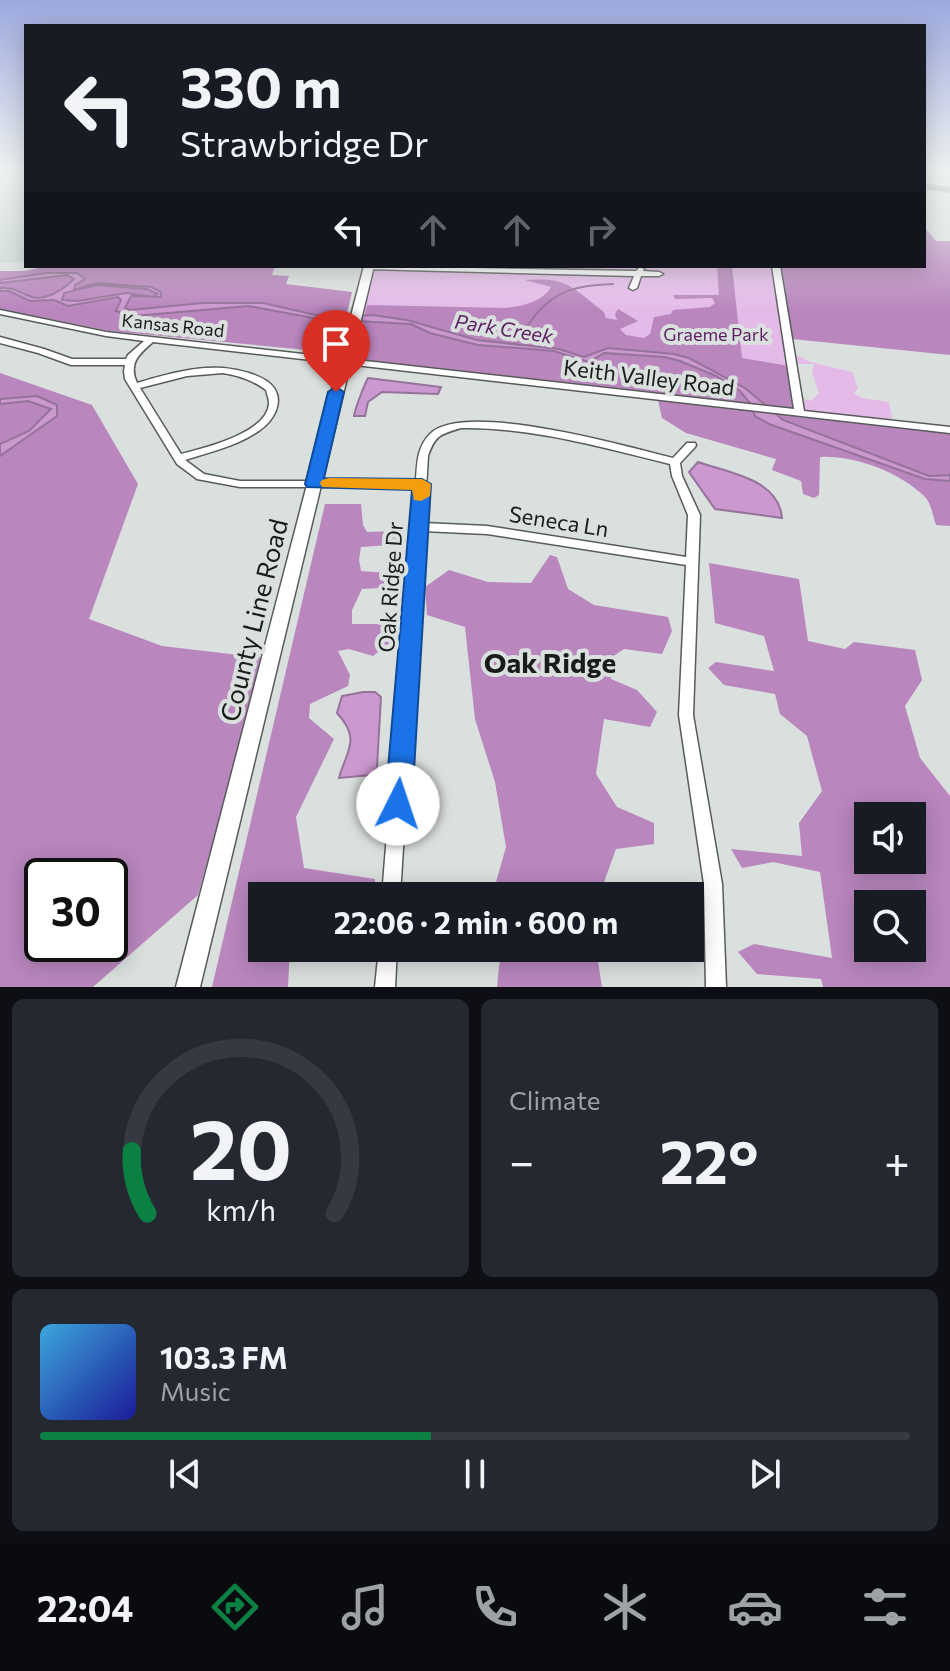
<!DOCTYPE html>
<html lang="en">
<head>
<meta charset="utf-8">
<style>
  body { margin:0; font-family:Commissioner,sans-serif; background:#242831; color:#f1f3f6; height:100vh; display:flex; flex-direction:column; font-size:30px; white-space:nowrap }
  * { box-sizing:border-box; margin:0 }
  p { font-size:26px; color:#9ea1a6 }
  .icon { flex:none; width:44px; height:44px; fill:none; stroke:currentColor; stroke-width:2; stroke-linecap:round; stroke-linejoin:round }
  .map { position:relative; height:987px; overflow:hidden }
  .panel { display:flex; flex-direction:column; gap:12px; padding:12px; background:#0d0f14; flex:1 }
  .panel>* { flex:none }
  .hud { position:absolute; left:24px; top:24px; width:902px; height:244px; border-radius:0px; box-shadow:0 4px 20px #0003; background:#171b24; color:#f1f3f6; overflow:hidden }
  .fabs { position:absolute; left:854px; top:802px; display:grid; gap:16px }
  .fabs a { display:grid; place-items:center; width:72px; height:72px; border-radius:0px; background:#171b24; box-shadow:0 4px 20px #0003; font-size:40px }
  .speed { position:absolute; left:24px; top:858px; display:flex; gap:16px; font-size:40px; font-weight:700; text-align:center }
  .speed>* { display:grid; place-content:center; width:104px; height:104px; border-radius:50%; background:#171b24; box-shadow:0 4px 20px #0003; line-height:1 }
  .speed .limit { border:4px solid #111; border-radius:12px; background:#fff; color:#111 }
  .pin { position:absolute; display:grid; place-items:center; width:68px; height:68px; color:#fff; margin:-82px -34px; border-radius:50% 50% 50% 0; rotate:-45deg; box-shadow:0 0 8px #0007 }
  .pin .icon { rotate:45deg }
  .me { position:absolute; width:88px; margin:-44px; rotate:4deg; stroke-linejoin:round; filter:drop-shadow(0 0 6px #0008) }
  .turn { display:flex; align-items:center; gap:28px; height:168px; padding:0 24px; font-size:36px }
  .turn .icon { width:104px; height:104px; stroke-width:2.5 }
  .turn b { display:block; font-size:56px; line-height:68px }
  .lanes { display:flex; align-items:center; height:76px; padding:0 24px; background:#0003; justify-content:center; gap:40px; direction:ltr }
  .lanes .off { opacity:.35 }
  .big { font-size:60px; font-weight:700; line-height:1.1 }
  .panel .card { flex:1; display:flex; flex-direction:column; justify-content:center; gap:12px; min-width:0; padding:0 28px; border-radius:12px; background:#242831 }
  .panel .dial { align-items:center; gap:0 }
  .dial svg { height:208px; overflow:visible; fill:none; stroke:#363941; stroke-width:7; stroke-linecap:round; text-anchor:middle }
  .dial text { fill:#f1f3f6; stroke:none }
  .song { display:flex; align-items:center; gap:24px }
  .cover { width:96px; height:96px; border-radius:12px; background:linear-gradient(135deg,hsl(200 70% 55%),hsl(240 70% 35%)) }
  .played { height:8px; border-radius:4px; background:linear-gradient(90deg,#0b8043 45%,#363941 45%) }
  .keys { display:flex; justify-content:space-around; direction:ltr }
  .heat { display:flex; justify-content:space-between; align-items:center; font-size:44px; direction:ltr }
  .panel .tiles { flex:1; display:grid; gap:12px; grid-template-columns:1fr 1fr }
  .card:last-child { grid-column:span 2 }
  .trip { position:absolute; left:248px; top:882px; width:456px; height:80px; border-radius:0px; background:#171b24; box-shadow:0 4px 20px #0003; font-weight:700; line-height:80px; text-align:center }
  .tabs { display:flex; height:128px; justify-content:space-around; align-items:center; background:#090b0e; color:#9ea1a6 }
  .tabs .icon { width:56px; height:56px }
  .tabs .active { color:#0b8043 }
  .tabs b { font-size:36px; color:#f1f3f6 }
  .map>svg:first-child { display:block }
  .built { fill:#c9d7d1 }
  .green { fill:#e4bbe8 }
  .forest { fill:#b986be; fill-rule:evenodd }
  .water { fill:#cb98d0; stroke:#96739a; stroke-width:2; fill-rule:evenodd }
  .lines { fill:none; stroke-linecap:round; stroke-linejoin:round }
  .stream { stroke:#96739a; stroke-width:2 }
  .taxiway { fill:#868a88; fill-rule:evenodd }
  .minor-casing { stroke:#575b59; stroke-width:3 }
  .major-casing { stroke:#575b59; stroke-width:3 }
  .minor { fill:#fff; fill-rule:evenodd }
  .major { fill:#fff; fill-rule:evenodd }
  .route { fill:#1a73e8; stroke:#114b97; stroke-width:2 }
  .slow { fill:#f59e0b }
  .labels { text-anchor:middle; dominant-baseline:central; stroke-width:8; stroke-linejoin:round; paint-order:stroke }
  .far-street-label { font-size:18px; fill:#1a1c1b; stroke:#dae0de }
  .far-park-label { font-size:18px; fill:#5c1e63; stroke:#dae0de }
  .far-water-label { font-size:20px; font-style:italic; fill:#5b1e62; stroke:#dae0de }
  .street-label { font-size:22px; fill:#1a1c1b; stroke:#dae0de }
  .near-street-label { font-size:26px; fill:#1a1c1b; stroke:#dae0de }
  .near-neighbourhood-label { font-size:28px; font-weight:bold; fill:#1a1c1b; stroke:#dae0de }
</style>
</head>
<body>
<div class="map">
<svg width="950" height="987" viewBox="0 0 950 987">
  <rect width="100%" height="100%" fill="#dae0de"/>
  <path class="built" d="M0,172H26V262L0,263Z"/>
  <g class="green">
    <path d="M373,266H773L797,412L355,359Z"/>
    <path d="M799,356L810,362L852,372L858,388L854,393L862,398L889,402L893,422L802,413L801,398L811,401L819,393L812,373L814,364H796L794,358Z"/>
  </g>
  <g class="forest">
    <path d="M924,227L936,241H950V355L792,339L780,266H924Z"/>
    <path d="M48,266H275L272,275L289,276L286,284L352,292L338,353L109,331L0,309V271H24Z"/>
    <path d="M717,266H732L742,358L789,366L797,412L355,359L367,305L506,308C523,306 542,302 551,287L525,280C569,277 571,287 604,312L606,318L617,320L615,314L618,309L638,321L620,329L626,335L644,338L650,334L654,317L671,314L673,310L710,307L715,303L712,298L675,299L673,295H719Z"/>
    <path d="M0,373L92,405L138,484L89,619L162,646L264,658L198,895L93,987H0ZM42,876H110V944H42Z"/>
    <path d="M658,400L950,430V526L936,525C933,516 931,502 924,496C899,472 854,455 820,457L819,495L814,498L803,494L801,481L772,470L776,459L686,433L662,418Z"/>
    <path d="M325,504H361L363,525L367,532L397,531L405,544L361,547L359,560L361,571L401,574L400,587L362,589L352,610V624H388L397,637L373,656L349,649L338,651L350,675L348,686L310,704L309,718L334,739L296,817L304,868L375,879L376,896H262V948H290L288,987H212Z"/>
    <path d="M550,555L557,557L568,589L594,605L668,617L672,631L662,654L624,649L609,659L611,679L637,690L657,712L650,727L604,719L596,774L617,807L654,823V844L616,849L599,896H492L506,847L495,782L475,719L465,627L427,615L425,587L449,570L488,582L531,583Z"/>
    <path d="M709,563L799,579L808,641L845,649L854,642L915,650L922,680L905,706L920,758L950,796V987H823L821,979L757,974L738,952L754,944L832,958L820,872L773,862L742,868L731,849L802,856L799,823L822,791L807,736L780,714L775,694L724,685L708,668L716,662L774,671L764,636L715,623ZM868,816H912V860H868ZM868,904H912V948H868Z"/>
    <path d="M501,948H596L602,987H497Z"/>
  </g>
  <g class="water">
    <path d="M47,273H77L85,279L75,285L74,290L96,283L151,287L161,292V297L131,296L125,308L130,310L203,303H263L329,318L372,315L407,320L477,340L559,349L584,357L608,348L674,354L689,358L745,388L783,420L929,476L950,475V481L925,479L769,424L755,416L750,403L740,391L716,376L680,361L665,357L604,353L589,362L554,351L478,345L430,333L411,324L319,319L248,306L134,316L116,311L121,300L118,297L68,306L54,300L30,301L9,291H0V288C15,287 19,293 32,297C46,301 64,289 74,279L67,275L0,283V280ZM97,285L147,289L158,294L153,297L127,293L78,301L62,300L64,293Z"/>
    <path d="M368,378L441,387L438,394L382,392L368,402L365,416H354C355,408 364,386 368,378Z"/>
    <path d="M37,396L57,405V416L0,456V444L29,431L51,409L28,401L0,404V399Z"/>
    <path d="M698,462C729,473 779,479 782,518L715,509L689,472Z"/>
    <path d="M363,692H375L381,697L377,767L372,775L339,778C346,751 362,740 337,713L342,696Z"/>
  </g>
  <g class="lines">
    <path class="stream" d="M517,345L513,340C523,334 527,326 534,317C555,289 580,285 613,284"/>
    <path class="taxiway" d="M924,183L950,187V193L924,189Z"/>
    <defs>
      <g id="minor">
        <path d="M365,266L636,271L640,267L644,269L643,271L659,272L663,274L659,276H641L637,288L633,290L629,288L634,276L368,269H365Z"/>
        <path d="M772,266H780L804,411L950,427V433L153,342C139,354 128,363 137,383C164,375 194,366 223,368C237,369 265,375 274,388C284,403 273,421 260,430C238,446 210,452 185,460L204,474L240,481H416C417,464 417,447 430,434C464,400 628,447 673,458L687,443H695L696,445L695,447L680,463L682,476L700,515L693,715L722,884L726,987H706L704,884L679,715L686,565L487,534L423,531L400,896H382L415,487H240L197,479L177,464L125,379L124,371L125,365H71L38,353L0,343V337L44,349L72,359H126L128,355L144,341L106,336L0,314V310L106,332L794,409ZM223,373C240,376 252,380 266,390C267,394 269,399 269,403C268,433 204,448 181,454L140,388L187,376ZM461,428C532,427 601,447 670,464L672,476L688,515L686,557L487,526L424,523L428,456C435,435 441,434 461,428Z"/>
        <path d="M379,948H397L395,987H375Z"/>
      </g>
      <path id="major" d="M364,266H374L200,987H176Z"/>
    </defs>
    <use href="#minor" class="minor-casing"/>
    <use href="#major" class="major-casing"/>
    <use href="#minor" class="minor"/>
    <use href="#major" class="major"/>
  </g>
  <linearGradient id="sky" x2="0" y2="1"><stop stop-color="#9ca9de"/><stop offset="0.55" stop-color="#eef1f0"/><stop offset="1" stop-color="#eef1f0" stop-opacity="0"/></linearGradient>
  <rect width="950" height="310" fill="url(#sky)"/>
  <path class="route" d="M336,387L344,392L324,478L422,479L431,484L412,804L408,813L398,816L389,813L385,804L412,490L307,487L305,484L328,392Z"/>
  <path class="slow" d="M329,478L422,479L431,484L430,496L421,501L414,500L412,490L322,487L320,483L322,480Z"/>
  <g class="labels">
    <g class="far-street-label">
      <text transform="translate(173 325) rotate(6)">Kansas Road</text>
    </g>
    <g class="far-park-label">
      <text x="716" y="334">Graeme Park</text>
    </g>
    <g class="far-water-label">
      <text transform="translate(504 328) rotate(9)">Park Creek</text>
    </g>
    <g class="street-label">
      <text transform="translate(649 377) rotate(7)">Keith Valley Road</text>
      <text transform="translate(559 521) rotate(9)">Seneca Ln</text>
      <text transform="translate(390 587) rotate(-86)">Oak Ridge Dr</text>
    </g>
    <g class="near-street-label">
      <text transform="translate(253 620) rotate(-76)">County Line Road</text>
    </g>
    <g class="near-neighbourhood-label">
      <text x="550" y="662">Oak Ridge</text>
    </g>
  </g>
</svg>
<div class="fabs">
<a><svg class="icon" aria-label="sound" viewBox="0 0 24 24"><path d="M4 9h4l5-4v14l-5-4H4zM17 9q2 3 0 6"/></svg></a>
<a><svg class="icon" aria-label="search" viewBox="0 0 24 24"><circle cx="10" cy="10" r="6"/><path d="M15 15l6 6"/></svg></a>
</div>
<div class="speed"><div class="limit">30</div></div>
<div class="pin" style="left:336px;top:392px;background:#d93025"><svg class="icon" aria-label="arrive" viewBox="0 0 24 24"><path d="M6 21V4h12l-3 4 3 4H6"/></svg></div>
<svg class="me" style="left:398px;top:804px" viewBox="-20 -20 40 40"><circle r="19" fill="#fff"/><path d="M0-13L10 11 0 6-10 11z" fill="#1a73e8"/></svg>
<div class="trip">22:06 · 2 min · 600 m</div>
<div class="hud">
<div class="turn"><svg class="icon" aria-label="left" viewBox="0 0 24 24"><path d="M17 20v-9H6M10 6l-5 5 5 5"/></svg><div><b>330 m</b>Strawbridge Dr</div></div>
<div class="lanes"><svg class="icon" aria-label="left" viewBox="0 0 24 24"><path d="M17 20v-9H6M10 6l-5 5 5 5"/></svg><svg class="icon off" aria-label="ahead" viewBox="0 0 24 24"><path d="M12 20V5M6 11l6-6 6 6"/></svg><svg class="icon off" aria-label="ahead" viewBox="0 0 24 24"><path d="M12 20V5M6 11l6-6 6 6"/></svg><svg class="icon off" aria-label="right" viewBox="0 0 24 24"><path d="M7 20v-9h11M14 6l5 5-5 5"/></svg></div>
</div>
</div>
<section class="panel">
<div class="tiles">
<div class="card dial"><svg viewBox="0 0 100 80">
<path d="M14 69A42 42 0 1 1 86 69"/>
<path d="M14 69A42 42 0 0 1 8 45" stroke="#0b8043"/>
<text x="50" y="56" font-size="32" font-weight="700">20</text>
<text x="50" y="72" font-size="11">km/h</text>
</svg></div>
<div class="card"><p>Climate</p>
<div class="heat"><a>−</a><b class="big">22°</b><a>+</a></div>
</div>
<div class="card">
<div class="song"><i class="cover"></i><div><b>103.3 FM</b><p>Music</p></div></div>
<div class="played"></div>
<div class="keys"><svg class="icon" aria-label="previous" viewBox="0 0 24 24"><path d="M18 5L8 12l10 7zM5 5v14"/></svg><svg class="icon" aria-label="pause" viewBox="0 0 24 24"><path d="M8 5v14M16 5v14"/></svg><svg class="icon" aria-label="next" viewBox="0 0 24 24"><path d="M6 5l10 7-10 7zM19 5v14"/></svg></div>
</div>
</div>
</section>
<nav class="tabs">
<b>22:04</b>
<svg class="icon active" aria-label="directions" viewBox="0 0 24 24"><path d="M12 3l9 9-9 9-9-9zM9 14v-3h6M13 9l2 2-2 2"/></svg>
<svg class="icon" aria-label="music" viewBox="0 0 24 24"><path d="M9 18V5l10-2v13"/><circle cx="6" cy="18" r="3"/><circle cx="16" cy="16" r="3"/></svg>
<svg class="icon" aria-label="phone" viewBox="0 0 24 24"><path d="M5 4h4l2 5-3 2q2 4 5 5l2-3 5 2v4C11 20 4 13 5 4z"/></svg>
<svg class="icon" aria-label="climate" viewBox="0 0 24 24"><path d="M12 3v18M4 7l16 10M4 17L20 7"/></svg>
<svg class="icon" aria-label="car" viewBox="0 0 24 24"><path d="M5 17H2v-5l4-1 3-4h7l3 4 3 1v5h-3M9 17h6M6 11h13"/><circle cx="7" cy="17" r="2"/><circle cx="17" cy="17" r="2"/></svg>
<svg class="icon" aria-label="filters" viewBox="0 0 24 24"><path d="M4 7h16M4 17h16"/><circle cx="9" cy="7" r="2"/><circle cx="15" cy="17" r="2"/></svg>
</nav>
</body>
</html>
